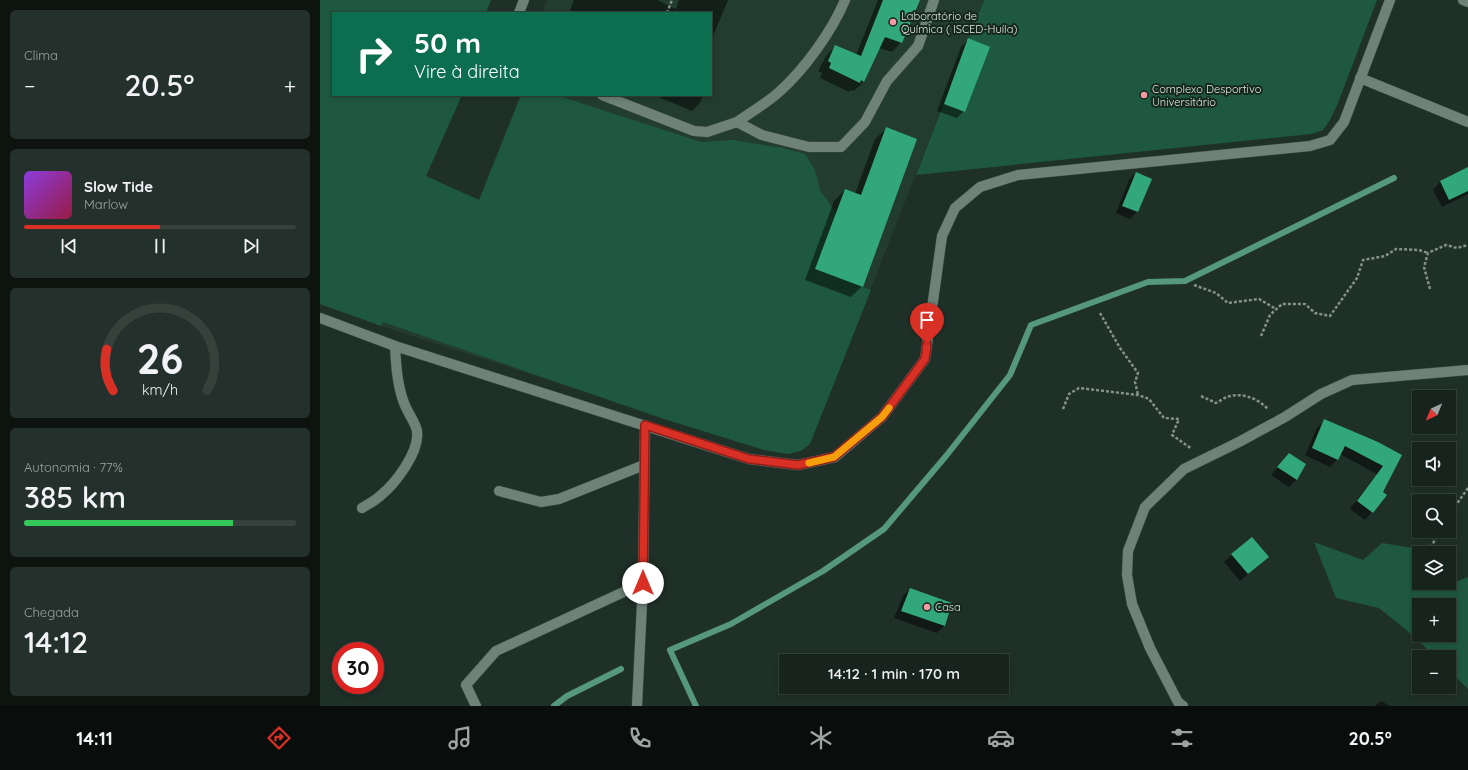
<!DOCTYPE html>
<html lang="pt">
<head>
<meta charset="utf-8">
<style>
  body { margin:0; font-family:Quicksand,sans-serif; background:#24302b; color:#f1f3f6; height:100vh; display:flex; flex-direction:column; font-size:15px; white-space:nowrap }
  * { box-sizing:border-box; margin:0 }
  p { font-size:13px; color:#9ea4a4 }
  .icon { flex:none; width:22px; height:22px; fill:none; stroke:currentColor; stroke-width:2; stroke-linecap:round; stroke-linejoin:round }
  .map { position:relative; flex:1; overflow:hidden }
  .panel { display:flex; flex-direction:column; gap:10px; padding:10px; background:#0d1410; width:320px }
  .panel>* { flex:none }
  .hud { position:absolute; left:12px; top:12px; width:380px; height:84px; border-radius:0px; box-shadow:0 2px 6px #0003,0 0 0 1px #36413c; background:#0b6e4f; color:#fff; overflow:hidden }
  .needle { width:26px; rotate:223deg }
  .tools { position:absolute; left:1092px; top:390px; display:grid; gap:8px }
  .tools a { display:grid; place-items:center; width:44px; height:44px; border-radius:0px; background:#17241e; box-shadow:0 2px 6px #0003,0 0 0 1px #36413c; font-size:20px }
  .speed { position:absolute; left:12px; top:642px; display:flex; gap:8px; font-size:20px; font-weight:700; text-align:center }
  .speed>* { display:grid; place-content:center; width:52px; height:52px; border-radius:50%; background:#17241e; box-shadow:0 2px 6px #0003,0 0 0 1px #36413c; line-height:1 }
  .speed .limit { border:6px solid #d22; background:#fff; color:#111 }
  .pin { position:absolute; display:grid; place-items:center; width:34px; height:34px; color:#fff; margin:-41px -17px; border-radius:50% 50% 50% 0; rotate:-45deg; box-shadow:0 0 4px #0007 }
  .pin .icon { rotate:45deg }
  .me { position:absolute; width:44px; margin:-22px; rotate:0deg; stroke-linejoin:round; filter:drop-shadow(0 0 3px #0008) }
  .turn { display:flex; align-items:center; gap:14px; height:84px; padding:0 16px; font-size:18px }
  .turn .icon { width:52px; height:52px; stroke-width:2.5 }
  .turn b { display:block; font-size:28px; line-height:34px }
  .big { font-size:30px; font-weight:600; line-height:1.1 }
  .panel .tile { flex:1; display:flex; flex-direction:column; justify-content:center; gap:6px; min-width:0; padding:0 14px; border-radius:6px; background:#24302b }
  .panel .dial { align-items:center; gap:0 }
  .dial svg { height:104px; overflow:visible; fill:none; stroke:#36413c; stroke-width:7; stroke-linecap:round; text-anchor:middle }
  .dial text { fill:#f1f3f6; stroke:none }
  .song { display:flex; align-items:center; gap:12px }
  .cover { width:48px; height:48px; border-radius:6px; background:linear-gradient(135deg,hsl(270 70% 55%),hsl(340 70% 35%)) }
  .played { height:4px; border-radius:2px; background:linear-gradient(90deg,#d93025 50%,#36413c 50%) }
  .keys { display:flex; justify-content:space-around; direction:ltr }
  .heat { display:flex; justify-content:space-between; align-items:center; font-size:22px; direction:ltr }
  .charge { height:6px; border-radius:3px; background:linear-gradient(90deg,#34c759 77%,#36413c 0) }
  .trip { position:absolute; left:459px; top:654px; width:230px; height:40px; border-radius:0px; background:#17241e; box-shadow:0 2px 6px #0003,0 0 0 1px #36413c; font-weight:600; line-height:40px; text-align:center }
  .menu { display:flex; height:64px; justify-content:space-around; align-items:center; background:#090e0c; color:#9ea4a4 }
  .menu .icon { width:28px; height:28px }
  .menu .active { color:#d93025 }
  .menu b { font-size:18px; color:#f1f3f6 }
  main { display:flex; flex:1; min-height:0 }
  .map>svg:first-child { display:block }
  .built { fill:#223c30 }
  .green { fill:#1e5841; fill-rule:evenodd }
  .shadow { fill:#0007 }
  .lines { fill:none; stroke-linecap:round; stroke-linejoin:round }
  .stream { stroke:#55987f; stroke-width:6 }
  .building { fill:#31a77b }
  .service-casing { stroke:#3e4e47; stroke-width:11 }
  .minor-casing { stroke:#3e4e47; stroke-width:11 }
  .path { stroke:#84918a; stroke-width:2.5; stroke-dasharray:3 2; stroke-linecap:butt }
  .service { stroke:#6e8278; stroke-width:10 }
  .minor { stroke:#6e8278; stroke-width:10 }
  .route-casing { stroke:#8d1f18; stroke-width:10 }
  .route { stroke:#d93025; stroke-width:7 }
  .slow { stroke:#f59e0b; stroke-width:7 }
  .poi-dot { fill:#f49aa3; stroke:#15271e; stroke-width:1.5 }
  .labels { text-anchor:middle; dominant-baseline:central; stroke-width:4; stroke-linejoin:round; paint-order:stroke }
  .poi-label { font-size:11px; fill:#dbe6e0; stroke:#15271e; text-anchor:start }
</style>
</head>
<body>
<main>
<section class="panel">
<div class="tile"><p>Clima</p>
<div class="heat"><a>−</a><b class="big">20.5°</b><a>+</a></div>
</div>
<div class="tile">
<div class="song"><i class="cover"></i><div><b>Slow Tide</b><p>Marlow</p></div></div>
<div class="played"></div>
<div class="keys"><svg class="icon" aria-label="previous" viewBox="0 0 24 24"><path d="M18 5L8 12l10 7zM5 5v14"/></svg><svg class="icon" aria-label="pause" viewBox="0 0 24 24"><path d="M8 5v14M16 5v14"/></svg><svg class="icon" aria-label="next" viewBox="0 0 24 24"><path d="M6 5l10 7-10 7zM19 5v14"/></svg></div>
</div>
<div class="tile dial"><svg viewBox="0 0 100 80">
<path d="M14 69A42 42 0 1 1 86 69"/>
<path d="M14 69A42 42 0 0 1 9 37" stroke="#d93025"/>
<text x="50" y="56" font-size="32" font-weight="700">26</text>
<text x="50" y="72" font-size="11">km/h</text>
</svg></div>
<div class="tile"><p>Autonomia · 77%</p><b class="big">385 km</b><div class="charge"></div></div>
<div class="tile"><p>Chegada</p><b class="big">14:12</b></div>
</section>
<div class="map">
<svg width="1148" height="706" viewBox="0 0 1148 706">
  <rect width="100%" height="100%" fill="#1f3028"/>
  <path class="built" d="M227,0H664L490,444L481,451L468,454L444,450L61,326L115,181L160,200L201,95H391V13H222Z"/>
  <g class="green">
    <path d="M0,0H171L166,13H13V95H142L106,176L159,200L201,95H236L381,142L413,140L463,148L485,154L495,170L500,190L516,213L495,269L551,290L490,444L481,451L468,454L444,450L344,419L63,322L61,326L0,304Z"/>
    <path d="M664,0H1057L1018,103L1010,120L1003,130L991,134L596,175Z"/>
    <path d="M994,542L1043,560L1062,543L1099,549L1101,553H1099V583H1113L1116,590L1148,577V689L1129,670V657H1115L1095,637L1059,608L1016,598ZM1099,605H1129V635H1099Z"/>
  </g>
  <g class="shadow">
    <path d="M254,0H337L356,9L359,0H408L393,36L391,38V13H249Z"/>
    <path d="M558,0H599L581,42L572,52L559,48L544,81L534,91L531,90L529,92L500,78L502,73L498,71L506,56L516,46L536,55Z"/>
    <path d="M649,39L644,111L637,118L617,111L641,47Z"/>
    <path d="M334,95H383L380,103L372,111Z"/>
    <path d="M566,129L542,286L531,297L485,280L514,201L525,190L535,194L555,139Z"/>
    <path d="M1148,168V194L1122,207L1113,190L1120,182Z"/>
    <path d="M816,173L831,179L817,212L810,219L796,213L809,180Z"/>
    <path d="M1004,421L1081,456L1062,493L1065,495L1045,520L1030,509L1057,474L1020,454L1017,460L1010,467L985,455L997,428Z"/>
    <path d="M969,454L985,465L976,480L969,487L951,475Z"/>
    <path d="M912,555L948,557L920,581L904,562Z"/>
    <path d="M590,589L631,604L624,626L617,633L574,618L583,596Z"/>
    <path d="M1061,701L1070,706H1055Z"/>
  </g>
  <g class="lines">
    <g class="stream">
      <path d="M234,706L247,696L301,669"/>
      <path d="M376,706L350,650L411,624L503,571L564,529L626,456L690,375L711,325L828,282L865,281L1074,178"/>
    </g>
  </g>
  <g class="building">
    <path d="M563,0H600L582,43L565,37L544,82L541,80L540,83L509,68L511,63L508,61L515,45L541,56Z"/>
    <path d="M648,38L670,47L645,112L624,104Z"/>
    <path d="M566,127L597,139L543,287L495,269L525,189L541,195Z"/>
    <path d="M1148,167V191L1129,200L1120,181Z"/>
    <path d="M816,172L832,179L818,212L802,206Z"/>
    <path d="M1004,419L1058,442L1082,455L1063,492L1067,495L1053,513L1037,501L1063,466L1025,446L1018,460L992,448Z"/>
    <path d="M969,453L986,464L977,480L957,467Z"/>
    <path d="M932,537L949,557L928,574L911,554Z"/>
    <path d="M590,588L632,603L625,626L581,611Z"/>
  </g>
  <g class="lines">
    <defs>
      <g id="service">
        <path d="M525,0C512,31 485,69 459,92C447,103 431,112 417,122L442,135L489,147H521L545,122L567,81L598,46L614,0"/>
        <path d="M1040,78L1148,122"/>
        <path d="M282,95L374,131L387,132L417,122"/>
        <path d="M179,491L221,502L239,499L324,465"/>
        <path d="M42,508C48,504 55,501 60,496C75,484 100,452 97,431C95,421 86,411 83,400C77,383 76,364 75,346"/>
        <path d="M156,706L146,685L176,651L323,583"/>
        <path d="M863,706L858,702L830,648L812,604L807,575L808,551L825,507L864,469L919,442L965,417L1001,394L1032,380L1148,370"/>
      </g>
      <g id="minor">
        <path d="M1143,0L1148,2"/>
        <path d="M199,13L204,0"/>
        <path d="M0,318L75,346L429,459L478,465L515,457L562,417L605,359L622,236L635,208L660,187L698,175L990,146L1010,140L1024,122L1070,0"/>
        <path d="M317,706L323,583L325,425"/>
      </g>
    </defs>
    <use href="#service" class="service-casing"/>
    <use href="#minor" class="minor-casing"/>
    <g class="path">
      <path d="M347,13L352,0"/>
      <path d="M874,285L896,293L908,303L939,299L956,309"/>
      <path d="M1110,289L1104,267L1108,253L1126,245L1137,248L1148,245"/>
      <path d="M780,313L800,348L818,373L815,382L818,395"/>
      <path d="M941,336L950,315L962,304H985L995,313L1010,316L1037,278L1043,260L1065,256L1076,249L1099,250L1108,253"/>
      <path d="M881,396L896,403C900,401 904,398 907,397C922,392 937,398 948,409"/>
      <path d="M743,409L749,394L759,388L818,395L829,399L844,418L859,419L852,435L872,449"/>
      <path d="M1129,515L1148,488"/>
      <path d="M1108,552L1120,531"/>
    </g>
    <use href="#service" class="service"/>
    <use href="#minor" class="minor"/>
  </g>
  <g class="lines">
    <defs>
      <path id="route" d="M323,583L325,425L429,459L478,465L514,457L562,417L605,359L607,344"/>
    </defs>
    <use href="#route" class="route-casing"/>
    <use href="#route" class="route"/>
    <path class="slow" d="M489,463L514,457L562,417L569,408"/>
  </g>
  <g class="poi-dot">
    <circle cx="573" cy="22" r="4"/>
    <circle cx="824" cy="95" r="4"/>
    <circle cx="607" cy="607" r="4"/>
  </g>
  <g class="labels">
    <g class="poi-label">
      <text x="581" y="16">Laboratório de<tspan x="581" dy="13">Química ( ISCED-Huíla)</tspan></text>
      <text x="832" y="89">Complexo Desportivo<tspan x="832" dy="13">Universitário</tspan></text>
      <text x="615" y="607">Casa</text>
    </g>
  </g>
</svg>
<div class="tools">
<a><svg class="needle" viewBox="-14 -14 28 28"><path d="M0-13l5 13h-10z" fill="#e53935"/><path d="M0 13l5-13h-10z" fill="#9ea4a4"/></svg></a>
<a><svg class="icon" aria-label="sound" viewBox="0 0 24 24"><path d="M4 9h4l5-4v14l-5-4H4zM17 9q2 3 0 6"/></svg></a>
<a><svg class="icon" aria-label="search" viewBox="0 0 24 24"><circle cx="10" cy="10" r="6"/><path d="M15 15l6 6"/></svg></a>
<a><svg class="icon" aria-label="layers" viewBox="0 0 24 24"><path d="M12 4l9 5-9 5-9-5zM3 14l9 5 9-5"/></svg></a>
<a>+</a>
<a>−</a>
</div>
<div class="speed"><div class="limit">30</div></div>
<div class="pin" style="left:607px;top:344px;background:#d93025"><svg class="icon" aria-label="arrive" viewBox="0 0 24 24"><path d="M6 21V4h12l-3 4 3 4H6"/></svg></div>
<svg class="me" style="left:323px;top:583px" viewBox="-20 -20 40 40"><circle r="19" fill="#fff"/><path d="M0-13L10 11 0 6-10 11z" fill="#d93025"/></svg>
<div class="trip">14:12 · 1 min · 170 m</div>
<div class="hud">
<div class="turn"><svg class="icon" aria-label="right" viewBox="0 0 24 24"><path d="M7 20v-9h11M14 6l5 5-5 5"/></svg><div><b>50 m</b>Vire à direita</div></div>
</div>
</div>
</main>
<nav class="menu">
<b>14:11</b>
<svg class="icon active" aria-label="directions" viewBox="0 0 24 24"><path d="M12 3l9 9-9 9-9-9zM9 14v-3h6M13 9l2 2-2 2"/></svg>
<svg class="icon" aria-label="music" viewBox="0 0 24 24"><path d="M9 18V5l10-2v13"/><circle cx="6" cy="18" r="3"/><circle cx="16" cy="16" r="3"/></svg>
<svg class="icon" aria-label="phone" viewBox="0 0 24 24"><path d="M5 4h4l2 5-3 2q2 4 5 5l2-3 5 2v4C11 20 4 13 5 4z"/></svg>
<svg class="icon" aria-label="climate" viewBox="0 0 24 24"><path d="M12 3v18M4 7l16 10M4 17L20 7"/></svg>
<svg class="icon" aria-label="car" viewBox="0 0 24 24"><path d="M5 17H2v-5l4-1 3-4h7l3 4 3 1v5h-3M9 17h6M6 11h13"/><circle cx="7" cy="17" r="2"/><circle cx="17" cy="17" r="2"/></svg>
<svg class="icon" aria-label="filters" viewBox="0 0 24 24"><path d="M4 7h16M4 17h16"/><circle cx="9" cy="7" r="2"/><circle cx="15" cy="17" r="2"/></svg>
<b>20.5°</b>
</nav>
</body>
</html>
